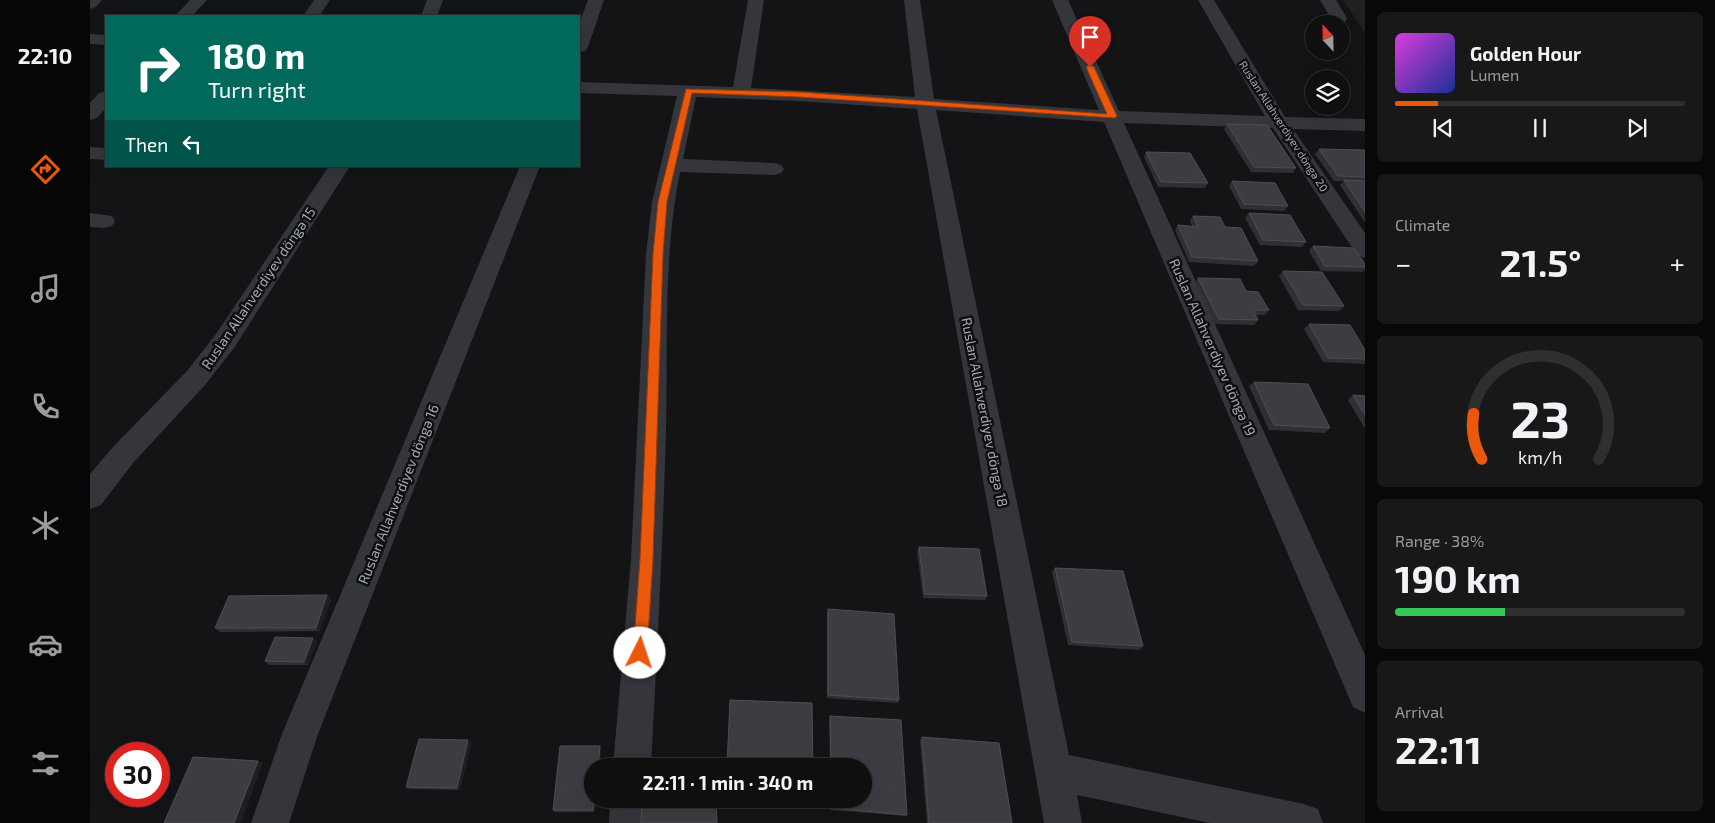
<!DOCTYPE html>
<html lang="en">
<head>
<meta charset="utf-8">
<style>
  body { margin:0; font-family:"Exo 2",sans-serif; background:#181819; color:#f1f3f6; height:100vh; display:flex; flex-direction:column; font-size:19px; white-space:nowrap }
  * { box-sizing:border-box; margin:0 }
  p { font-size:16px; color:#9b9c9f }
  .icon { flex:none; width:28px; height:28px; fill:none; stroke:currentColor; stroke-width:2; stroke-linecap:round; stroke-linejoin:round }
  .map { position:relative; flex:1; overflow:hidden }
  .details { display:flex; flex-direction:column; gap:12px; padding:12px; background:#080809; width:350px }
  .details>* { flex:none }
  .top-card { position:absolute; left:15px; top:15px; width:475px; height:152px; border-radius:0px; box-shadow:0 5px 20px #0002,0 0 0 1px #2f2f30; background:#00695c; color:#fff; overflow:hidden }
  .needle { width:32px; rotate:338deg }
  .controls { position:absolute; left:1215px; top:15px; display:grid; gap:10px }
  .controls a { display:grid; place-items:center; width:45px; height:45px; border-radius:50%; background:#0f0f10; box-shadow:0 5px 20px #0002,0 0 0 1px #2f2f30; font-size:25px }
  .speed { position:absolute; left:15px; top:742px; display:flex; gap:10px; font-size:25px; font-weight:700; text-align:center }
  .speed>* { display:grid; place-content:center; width:65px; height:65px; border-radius:50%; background:#0f0f10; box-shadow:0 5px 20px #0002,0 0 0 1px #2f2f30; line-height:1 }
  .speed .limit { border:8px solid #d22; background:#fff; color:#111 }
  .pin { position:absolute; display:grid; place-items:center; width:42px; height:42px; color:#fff; margin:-51px -21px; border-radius:50% 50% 50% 0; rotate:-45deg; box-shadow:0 0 5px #0007 }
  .pin .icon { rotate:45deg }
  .me { position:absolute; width:55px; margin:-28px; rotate:4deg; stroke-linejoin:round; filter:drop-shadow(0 0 4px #0008) }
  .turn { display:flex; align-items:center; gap:18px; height:105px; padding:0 20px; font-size:22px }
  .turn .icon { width:65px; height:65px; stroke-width:2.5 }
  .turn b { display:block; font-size:35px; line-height:42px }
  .then { display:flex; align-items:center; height:48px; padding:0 20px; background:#0003; gap:10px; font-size:19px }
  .big { font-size:38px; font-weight:700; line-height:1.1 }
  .details .tile { flex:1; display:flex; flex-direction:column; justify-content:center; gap:8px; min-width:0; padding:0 18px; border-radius:8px; background:#181819 }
  .details .dial { align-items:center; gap:0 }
  .dial svg { height:130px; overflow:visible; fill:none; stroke:#2f2f30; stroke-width:7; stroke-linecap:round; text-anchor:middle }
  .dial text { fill:#f1f3f6; stroke:none }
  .song { display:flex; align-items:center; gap:15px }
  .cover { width:60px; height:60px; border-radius:8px; background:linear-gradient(135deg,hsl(300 70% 55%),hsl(230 70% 35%)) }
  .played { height:5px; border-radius:2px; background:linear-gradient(90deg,#ea580c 15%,#2f2f30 15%) }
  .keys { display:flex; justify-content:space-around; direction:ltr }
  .heat { display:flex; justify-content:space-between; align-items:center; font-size:28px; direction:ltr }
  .charge { height:8px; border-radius:4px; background:linear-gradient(90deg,#34c759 38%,#2f2f30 0) }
  .trip { position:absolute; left:494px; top:758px; width:288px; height:50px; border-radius:25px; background:#0f0f10; box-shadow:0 5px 20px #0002,0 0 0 1px #2f2f30; font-weight:700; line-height:50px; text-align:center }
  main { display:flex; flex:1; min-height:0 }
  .tab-bar { display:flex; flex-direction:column; width:90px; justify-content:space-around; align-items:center; background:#060606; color:#9b9c9f }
  .tab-bar .icon { width:35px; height:35px }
  .tab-bar .active { color:#ea580c }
  .tab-bar b { font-size:22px; color:#f1f3f6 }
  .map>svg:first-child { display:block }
  .built { fill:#202023 }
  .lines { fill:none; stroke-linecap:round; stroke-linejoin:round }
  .minor { fill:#35363b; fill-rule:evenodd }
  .wall { fill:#303034 }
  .shaded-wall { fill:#1f1f22 }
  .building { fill:#3c3d42; stroke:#4d4e54 }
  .route { fill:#ea580c; stroke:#983908 }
  .labels { text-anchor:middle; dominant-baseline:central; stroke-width:5; stroke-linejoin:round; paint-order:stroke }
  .far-street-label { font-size:11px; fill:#a5aab7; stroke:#0f0f11 }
  .street-label { font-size:14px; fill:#a5aab7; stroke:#0f0f11 }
</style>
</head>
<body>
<main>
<nav class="tab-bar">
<b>22:10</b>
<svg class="icon active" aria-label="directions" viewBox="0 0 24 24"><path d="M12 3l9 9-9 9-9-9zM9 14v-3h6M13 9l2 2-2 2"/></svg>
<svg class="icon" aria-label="music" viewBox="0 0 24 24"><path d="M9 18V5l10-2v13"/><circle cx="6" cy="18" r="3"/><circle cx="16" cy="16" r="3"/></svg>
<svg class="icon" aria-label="phone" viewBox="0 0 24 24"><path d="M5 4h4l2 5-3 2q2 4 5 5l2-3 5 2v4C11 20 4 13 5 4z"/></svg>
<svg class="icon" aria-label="climate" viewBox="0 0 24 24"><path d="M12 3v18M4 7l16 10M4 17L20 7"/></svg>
<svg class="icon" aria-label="car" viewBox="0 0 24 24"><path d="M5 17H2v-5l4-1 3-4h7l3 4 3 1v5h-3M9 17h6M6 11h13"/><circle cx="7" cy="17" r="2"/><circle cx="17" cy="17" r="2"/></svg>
<svg class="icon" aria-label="filters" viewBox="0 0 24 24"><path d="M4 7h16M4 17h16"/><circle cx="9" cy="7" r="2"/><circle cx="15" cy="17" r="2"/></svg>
</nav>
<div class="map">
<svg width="1275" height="823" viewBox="0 0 1275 823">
  <rect width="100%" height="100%" fill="#141416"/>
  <path class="built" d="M1253,0H1275V33Z"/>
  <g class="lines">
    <g class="minor">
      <path d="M0,0H12L6,7L0,9Z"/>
      <path d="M100,0H117L102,16H85Z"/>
      <path d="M224,0H240L229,16H213Z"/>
      <path d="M337,0H353L347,16H331Z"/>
      <path d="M498,0H514L498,47L495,51L489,52V24Z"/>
      <path d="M658,0H674L661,88L825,97L814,0H830L844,99L1009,110L962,0H978L1029,111L1175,116L1108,0H1124L1195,117L1275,119V131L1203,129L1275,233V258L1267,255L1183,128L1034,123L1275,655V713L1263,707L1014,122L846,110L979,755L1214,804L1228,809L1233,823H1120L987,795L992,823H954L827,109L709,101L606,97L593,159L684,163L691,165L694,169L691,173L684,175L590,172C573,255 578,344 576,429C573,541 567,654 561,766H523L541,559L556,254L562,202L587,96L489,93V82L643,87Z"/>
      <path d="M1230,0H1246L1257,18L1255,22H1243Z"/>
      <path d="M0,34L16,35V45L0,44Z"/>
      <path d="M16,91V108L7,118L0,120V103L9,93Z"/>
      <path d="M0,147L16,148V160L0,159Z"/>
      <path d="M239,166H260L144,348L115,385L43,463L11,505L0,509V474L23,447L97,371L126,334Z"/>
      <path d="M430,166H450L228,734L199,823H161L192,734Z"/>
      <path d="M0,213L22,216L25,221L22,226L14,228L0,227Z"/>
      <path d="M520,799H558L557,823H519Z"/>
    </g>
  </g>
  <g class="wall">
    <path d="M1137,124L1206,168L1203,173L1161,172L1134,129Z"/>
    <path d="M1229,149L1275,150V221H1274L1250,185L1254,181H1244L1225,154Z"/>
    <path d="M1056,152L1118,183L1115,188L1068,187L1054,157Z"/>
    <path d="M1142,181L1198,206L1194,211L1151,209L1139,186Z"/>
    <path d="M1159,213L1216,242L1212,247L1170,245L1155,218Z"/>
    <path d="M1103,216L1135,227L1168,261L1164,266L1099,262L1085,230L1088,225L1102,226L1100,221Z"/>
    <path d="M1223,246L1275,264V270L1273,272L1231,271L1219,251Z"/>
    <path d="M1193,271L1254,306L1249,311L1208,310L1189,276Z"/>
    <path d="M1108,278L1156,291L1179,310L1175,315H1166L1168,320L1164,325L1125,324L1105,283Z"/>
    <path d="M1219,324L1275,350V364L1233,362L1214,329Z"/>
    <path d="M1164,382L1240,428L1235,433L1179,430L1159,386Z"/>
    <path d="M1263,395L1275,396V429L1258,400Z"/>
    <path d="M829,547L897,596L895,600L833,598L827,551Z"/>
    <path d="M965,568L1053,646L1049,650L978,645L962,572Z"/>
    <path d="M241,599L230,631L130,632L125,628Z"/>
    <path d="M738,609L809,700L808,703L737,698V613Z"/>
    <path d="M227,641L218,665H179L175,661Z"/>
    <path d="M740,716L817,815L815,816L740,810V799H772V766H740L739,719Z"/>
    <path d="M832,737L922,823H837L830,740Z"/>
    <path d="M381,743L370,790L320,789L316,787Z"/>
    <path d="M511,749L505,812H465L463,810Z"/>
  </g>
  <g class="shaded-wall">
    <path d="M237,595L241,599L230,631L226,628Z"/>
    <path d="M223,638L227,641L218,665L214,662Z"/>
    <path d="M378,740L381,743L370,790L367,788Z"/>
    <path d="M510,746L511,749L509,766H508Z"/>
    <path d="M168,761L173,763L151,823H144Z"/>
    <path d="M504,799H506L505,812L503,810Z"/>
  </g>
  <g class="building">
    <path d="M1137,124L1177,125L1206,168L1164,167Z"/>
    <path d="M1229,149L1275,150V177L1248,176Z"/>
    <path d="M1056,152L1100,153L1118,183L1071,182Z"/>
    <path d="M1254,180L1275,181V212Z"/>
    <path d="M1142,181L1185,183L1198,206L1154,204Z"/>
    <path d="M1159,213L1200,215L1216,242L1173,240Z"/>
    <path d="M1103,216L1130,217L1135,227L1151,228L1168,261L1102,257L1088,225L1108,227Z"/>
    <path d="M1223,246L1264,248L1275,264V267L1235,266Z"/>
    <path d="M1193,271L1232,272L1254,306L1213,305Z"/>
    <path d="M1108,278L1150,279L1156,291L1168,292L1179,310H1163L1168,320L1129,319Z"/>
    <path d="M1219,324L1260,325L1275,350V359L1238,358Z"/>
    <path d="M1164,382L1218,384L1240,428L1184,425Z"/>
    <path d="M1263,395L1275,396V415Z"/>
    <path d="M829,547L889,549L897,596L835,594Z"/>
    <path d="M965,568L1033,571L1053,646L982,642Z"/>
    <path d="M237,595L226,628H125L139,596Z"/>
    <path d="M738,609L804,614L809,700L738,695Z"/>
    <path d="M185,637L223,638L214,662L175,661Z"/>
    <path d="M640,700L722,703L723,766H637Z"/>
    <path d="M740,716L811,720L817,815L742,808L741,799H772V766H741Z"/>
    <path d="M832,737L909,743L922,823H839Z"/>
    <path d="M329,739L378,740L367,788L316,787Z"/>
    <path d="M470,746H510L508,766H502V799H504L503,810H463Z"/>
    <path d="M103,757L168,761L144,823H74Z"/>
    <path d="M552,799H626L627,823H551Z"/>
  </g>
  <path class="route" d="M1000,64L1004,67L1027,116L1025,118L709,97L602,93L577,202L573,254L563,559L557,653L555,658L550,660L545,658L543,653L550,559L563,254L568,202L596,89L709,92L1017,114L996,67Z"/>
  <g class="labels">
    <g class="far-street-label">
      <text transform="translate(1194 126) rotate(57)">Ruslan Allahverdiyev döngə 20</text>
    </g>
    <g class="street-label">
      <text transform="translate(168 288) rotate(-56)">Ruslan Allahverdiyev döngə 15</text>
      <text transform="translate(1123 347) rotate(66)">Ruslan Allahverdiyev döngə 19</text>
      <text transform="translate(895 412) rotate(79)">Ruslan Allahverdiyev döngə 18</text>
      <text transform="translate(308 494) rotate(-68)">Ruslan Allahverdiyev döngə 16</text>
    </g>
  </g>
</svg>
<div class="controls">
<a><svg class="needle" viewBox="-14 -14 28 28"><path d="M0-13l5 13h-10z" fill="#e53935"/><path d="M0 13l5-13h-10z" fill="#9b9c9f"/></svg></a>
<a><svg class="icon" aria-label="layers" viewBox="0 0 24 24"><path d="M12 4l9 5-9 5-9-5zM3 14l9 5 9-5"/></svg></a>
</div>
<div class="speed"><div class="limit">30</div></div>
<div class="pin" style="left:1000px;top:67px;background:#d93025"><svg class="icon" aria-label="arrive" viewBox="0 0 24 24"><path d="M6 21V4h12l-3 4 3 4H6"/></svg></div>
<svg class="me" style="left:550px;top:653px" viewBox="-20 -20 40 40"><circle r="19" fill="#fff"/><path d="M0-13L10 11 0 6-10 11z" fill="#ea580c"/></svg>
<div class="trip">22:11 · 1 min · 340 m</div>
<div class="top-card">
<div class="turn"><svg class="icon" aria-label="right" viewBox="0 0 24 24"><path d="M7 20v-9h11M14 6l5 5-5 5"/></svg><div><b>180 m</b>Turn right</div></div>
<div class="then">Then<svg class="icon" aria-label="left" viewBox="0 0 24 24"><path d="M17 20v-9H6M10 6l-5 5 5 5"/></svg></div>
</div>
</div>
<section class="details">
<div class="tile">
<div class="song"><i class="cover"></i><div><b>Golden Hour</b><p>Lumen</p></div></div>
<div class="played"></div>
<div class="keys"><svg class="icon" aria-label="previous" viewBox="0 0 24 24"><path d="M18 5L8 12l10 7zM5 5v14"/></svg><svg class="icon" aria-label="pause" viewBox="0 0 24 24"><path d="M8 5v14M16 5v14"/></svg><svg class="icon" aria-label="next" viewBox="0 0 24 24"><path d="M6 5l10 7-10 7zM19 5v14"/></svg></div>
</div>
<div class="tile"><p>Climate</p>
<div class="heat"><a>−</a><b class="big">21.5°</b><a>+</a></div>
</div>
<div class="tile dial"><svg viewBox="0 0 100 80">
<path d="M14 69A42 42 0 1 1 86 69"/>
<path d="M14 69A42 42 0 0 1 9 41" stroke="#ea580c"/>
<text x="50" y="56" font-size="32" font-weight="700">23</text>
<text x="50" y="72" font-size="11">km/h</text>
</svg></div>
<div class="tile"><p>Range · 38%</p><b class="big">190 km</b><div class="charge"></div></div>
<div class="tile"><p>Arrival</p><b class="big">22:11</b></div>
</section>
</main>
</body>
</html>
